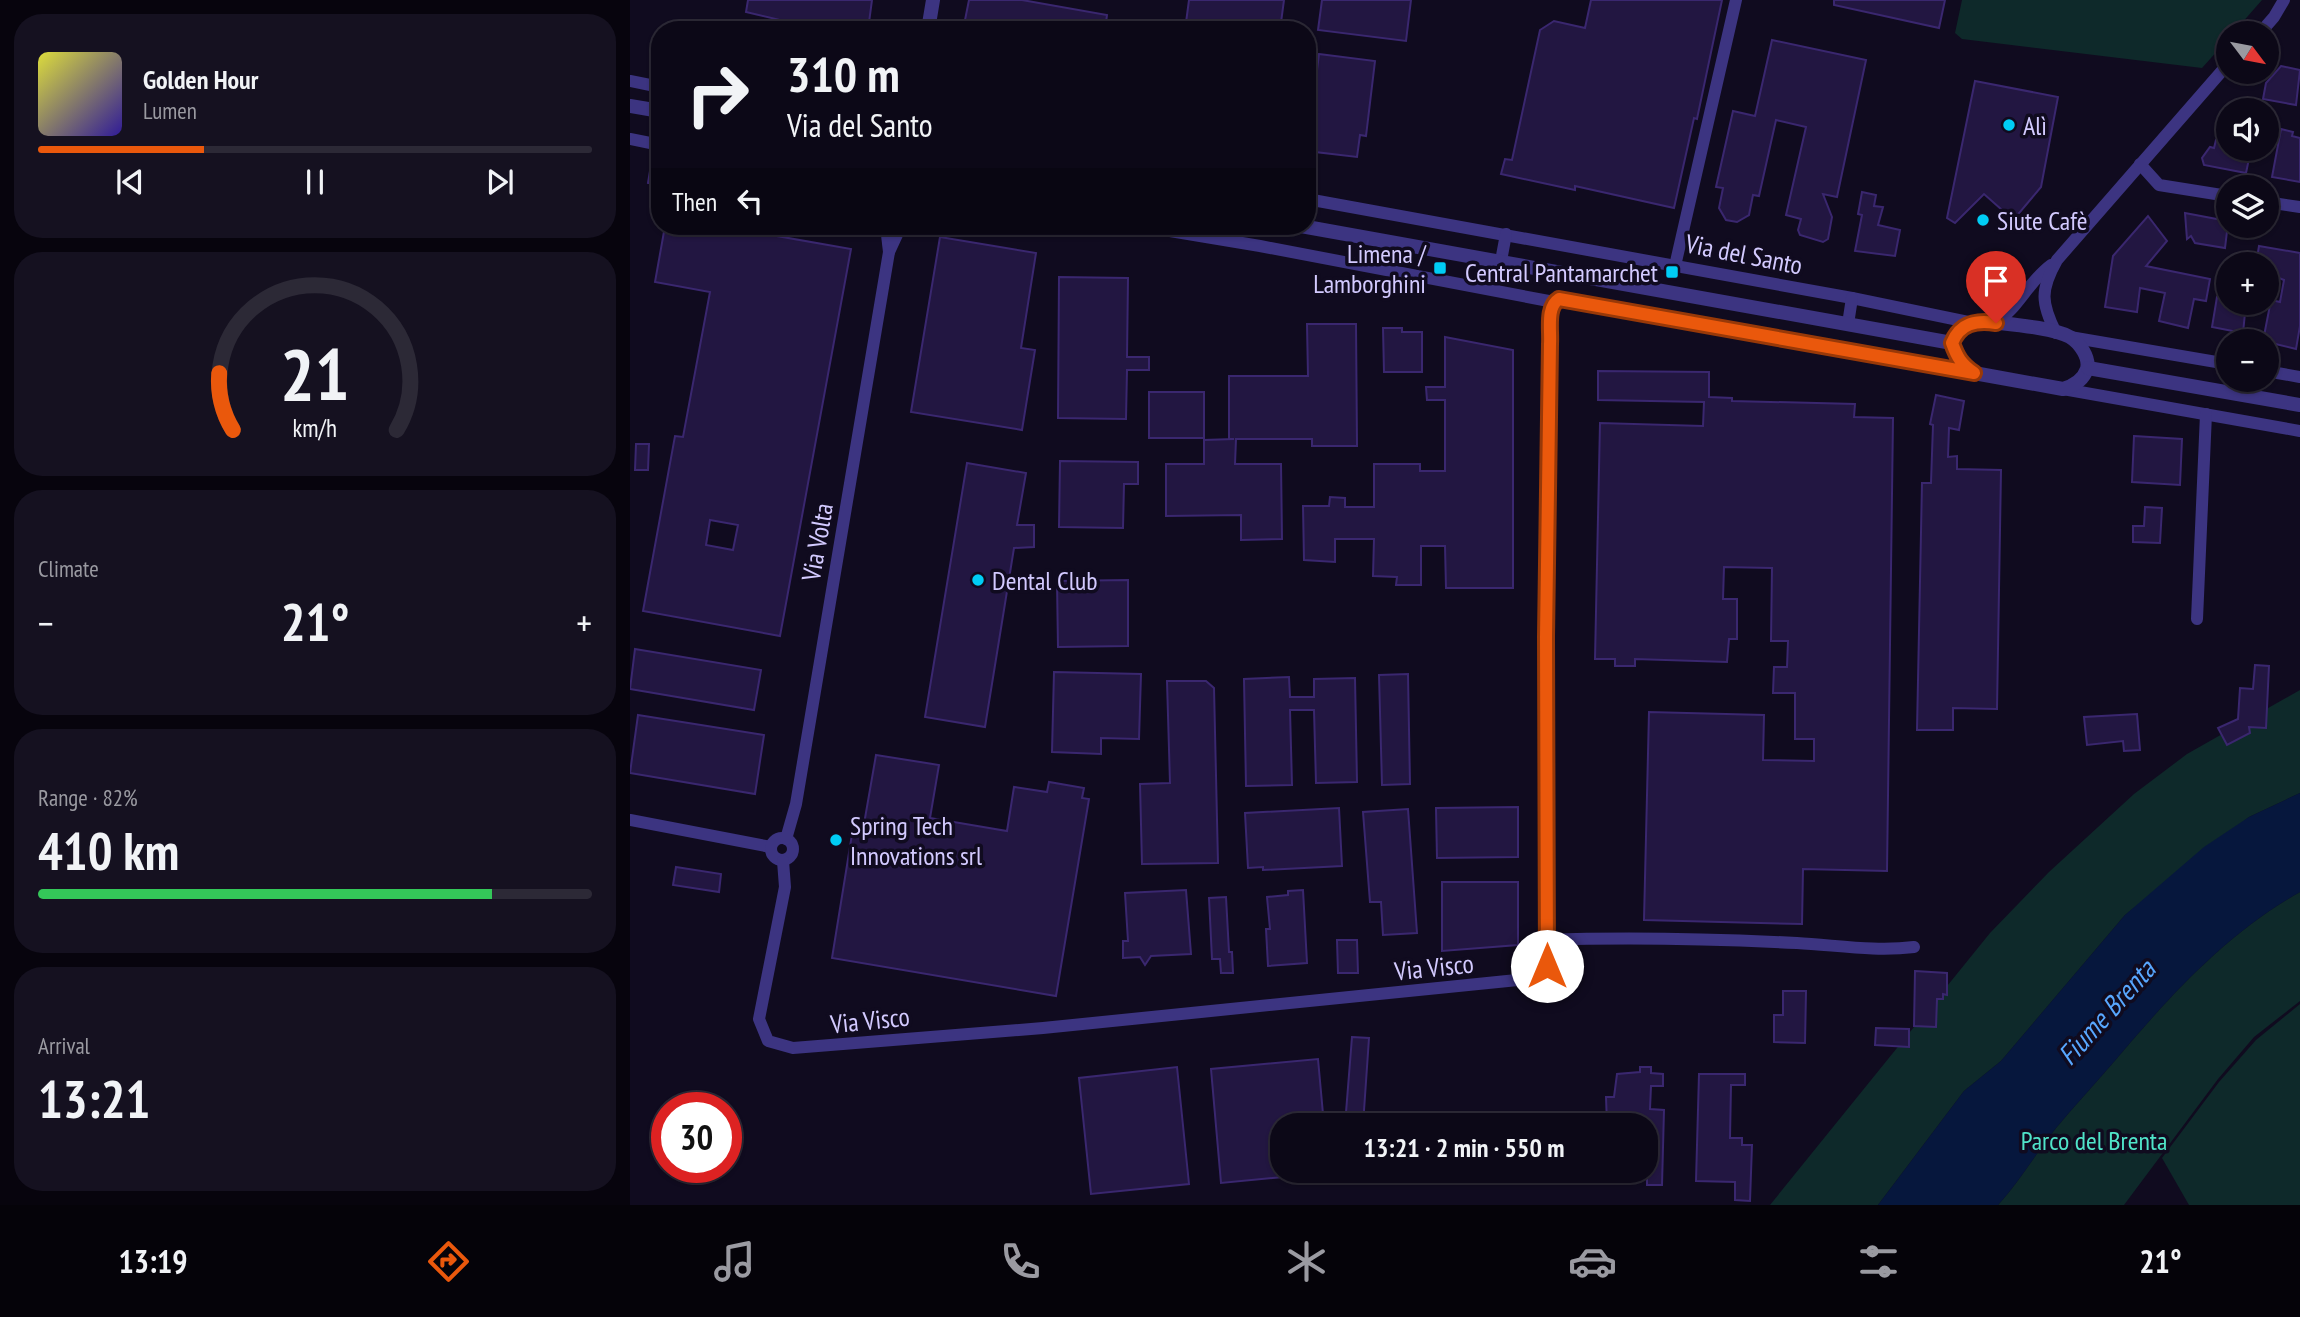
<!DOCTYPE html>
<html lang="en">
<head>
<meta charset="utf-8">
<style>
  body { margin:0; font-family:"PT Sans Narrow",sans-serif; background:#151120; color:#f1f3f6; height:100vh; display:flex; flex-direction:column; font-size:26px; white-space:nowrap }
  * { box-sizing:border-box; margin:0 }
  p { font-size:23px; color:#9a9aa1 }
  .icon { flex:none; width:38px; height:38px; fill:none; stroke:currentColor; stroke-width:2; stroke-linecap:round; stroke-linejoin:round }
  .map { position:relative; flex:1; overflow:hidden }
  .side { display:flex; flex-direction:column; gap:14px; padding:14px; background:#07040d; width:630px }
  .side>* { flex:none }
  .guide { position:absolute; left:21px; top:21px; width:665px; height:214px; border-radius:28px; box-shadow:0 2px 5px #0004,0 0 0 2px #2c2936; background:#0c0817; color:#f1f3f6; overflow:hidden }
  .needle { width:46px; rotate:122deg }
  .controls { position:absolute; left:1586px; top:21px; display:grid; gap:14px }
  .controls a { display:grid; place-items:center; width:63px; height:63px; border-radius:50%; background:#0c0817; box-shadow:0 2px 5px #0004,0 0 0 2px #2c2936; font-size:35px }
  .speed { position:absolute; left:21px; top:1092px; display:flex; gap:14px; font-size:35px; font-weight:700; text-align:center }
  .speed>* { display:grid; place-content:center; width:91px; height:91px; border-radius:50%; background:#0c0817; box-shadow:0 2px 5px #0004,0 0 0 2px #2c2936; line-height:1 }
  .speed .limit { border:10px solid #d22; background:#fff; color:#111 }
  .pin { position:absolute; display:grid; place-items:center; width:60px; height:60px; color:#fff; margin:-72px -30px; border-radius:50% 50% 50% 0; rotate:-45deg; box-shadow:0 0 7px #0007 }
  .pin .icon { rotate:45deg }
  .me { position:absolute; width:77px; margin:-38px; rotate:0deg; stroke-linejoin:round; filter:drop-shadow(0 0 5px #0008) }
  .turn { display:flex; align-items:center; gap:24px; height:147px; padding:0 21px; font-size:32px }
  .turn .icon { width:91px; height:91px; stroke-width:2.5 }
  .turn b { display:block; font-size:49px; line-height:60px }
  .then { display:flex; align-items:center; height:66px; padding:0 21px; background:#0003; gap:14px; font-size:26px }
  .big { font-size:52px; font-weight:600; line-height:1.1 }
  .side .tile { flex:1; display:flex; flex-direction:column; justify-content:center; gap:10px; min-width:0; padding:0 24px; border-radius:28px; background:#151120 }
  .side .dial { align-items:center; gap:0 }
  .dial svg { height:182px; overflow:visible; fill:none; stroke:#2c2936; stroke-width:7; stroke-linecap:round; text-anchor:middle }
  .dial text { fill:#f1f3f6; stroke:none }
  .song { display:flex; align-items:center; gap:21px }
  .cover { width:84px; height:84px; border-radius:10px; background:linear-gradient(135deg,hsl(60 70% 55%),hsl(250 70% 35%)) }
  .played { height:7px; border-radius:4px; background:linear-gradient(90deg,#ea580c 30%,#2c2936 30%) }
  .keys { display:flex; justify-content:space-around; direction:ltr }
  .heat { display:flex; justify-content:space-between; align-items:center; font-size:38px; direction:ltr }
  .charge { height:10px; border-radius:5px; background:linear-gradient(90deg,#34c759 82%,#2c2936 0) }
  .trip { position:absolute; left:640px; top:1113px; width:388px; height:70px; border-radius:28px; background:#0c0817; box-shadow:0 2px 5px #0004,0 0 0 2px #2c2936; font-weight:600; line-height:70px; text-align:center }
  .tabs { display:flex; height:112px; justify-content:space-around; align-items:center; background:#050309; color:#9a9aa1 }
  .tabs .icon { width:49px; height:49px }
  .tabs .current { color:#ea580c }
  .tabs b { font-size:32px; color:#f1f3f6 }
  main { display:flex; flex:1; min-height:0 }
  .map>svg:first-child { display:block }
  .green { fill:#0e292a }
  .water { fill:#06173d }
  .building { fill:#221641; stroke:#3a276f; stroke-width:2; fill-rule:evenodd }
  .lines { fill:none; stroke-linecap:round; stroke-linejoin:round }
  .minor { stroke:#3c3481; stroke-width:12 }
  .tertiary { stroke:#3c3481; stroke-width:14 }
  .route-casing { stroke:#983908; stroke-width:18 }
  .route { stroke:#ea580c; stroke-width:12 }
  .poi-dot { fill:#00cdf5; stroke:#100b1f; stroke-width:2.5 }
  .labels { text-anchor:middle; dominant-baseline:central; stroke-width:7; stroke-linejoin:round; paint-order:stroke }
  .poi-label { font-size:26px; fill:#d3caff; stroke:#100b1f; text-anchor:start }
  .street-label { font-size:26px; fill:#d3caff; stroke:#100b1f }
  .park-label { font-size:26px; fill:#50e4c9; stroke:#100b1f }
  .water-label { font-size:28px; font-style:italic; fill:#58a7ff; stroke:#100b1f }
</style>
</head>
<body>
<main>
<section class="side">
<div class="tile">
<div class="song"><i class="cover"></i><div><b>Golden Hour</b><p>Lumen</p></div></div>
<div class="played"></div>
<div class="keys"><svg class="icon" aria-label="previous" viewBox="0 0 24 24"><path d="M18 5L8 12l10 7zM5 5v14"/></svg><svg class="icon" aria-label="pause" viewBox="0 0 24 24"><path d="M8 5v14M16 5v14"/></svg><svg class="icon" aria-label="next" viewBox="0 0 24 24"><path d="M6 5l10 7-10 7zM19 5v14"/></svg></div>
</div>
<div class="tile dial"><svg viewBox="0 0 100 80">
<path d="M14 69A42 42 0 1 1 86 69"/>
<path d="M14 69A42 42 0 0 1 8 44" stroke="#ea580c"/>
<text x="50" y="56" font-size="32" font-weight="700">21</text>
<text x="50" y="72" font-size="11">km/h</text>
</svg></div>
<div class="tile"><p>Climate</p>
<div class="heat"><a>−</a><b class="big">21°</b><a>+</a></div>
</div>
<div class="tile"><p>Range · 82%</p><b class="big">410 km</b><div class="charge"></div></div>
<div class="tile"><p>Arrival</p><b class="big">13:21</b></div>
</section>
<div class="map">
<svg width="1670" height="1205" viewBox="0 0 1670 1205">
  <rect width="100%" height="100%" fill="#100b1f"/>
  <g class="green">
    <path d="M1332,0H1632L1603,33H1598V39L1572,68L1332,39L1325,33Z"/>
    <path d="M1670,690V793L1619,817L1495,915L1371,1061L1334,1091L1248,1205H1140L1360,933L1419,872L1504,794L1557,754Z"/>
    <path d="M1670,892V1001L1624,1037L1588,1079L1494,1205H1368C1390,1181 1406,1153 1426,1128C1444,1106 1464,1085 1482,1064C1538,998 1595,934 1670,892Z"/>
    <path d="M1670,1004V1205H1559L1532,1158L1589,1082L1626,1040Z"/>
  </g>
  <path class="water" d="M1670,793V892C1595,934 1538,998 1482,1064C1464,1085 1444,1106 1426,1128C1406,1153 1390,1181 1368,1205H1248L1334,1091L1371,1061L1495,915L1574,847L1619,817Z"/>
  <g class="building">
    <path d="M118,0H242L238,30H192L116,12Z"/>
    <path d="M339,0H392L477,15L475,30H333Z"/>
    <path d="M559,0H654L650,30H555Z"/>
    <path d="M692,0H781L776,41L688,30Z"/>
    <path d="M961,0H1092L1067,119L1064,118L1044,208L945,186V190L871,174L875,159L882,160L910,30L924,21L955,28Z"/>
    <path d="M1204,0H1315L1309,28L1204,5Z"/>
    <path d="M1142,40L1236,60L1207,197L1193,194L1202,217L1198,239L1193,242L1170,235L1168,230L1171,219L1156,215L1176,127L1146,120L1129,196L1123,195L1119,215L1107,222L1096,220L1089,208L1093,188L1086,187L1103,111L1125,116Z"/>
    <path d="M689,54L745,61L736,136L730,135L727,157L677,151V118L681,119Z"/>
    <path d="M1651,66L1670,70L1666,105L1633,99L1636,83Z"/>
    <path d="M1345,81L1428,97L1411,187L1385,218L1380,217L1354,194L1325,223L1317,218Z"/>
    <path d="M1598,125V149H1621L1616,173L1574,165L1572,158L1580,147L1584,148L1586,140Z"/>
    <path d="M1651,129L1663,132L1662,136L1670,138V182L1642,177Z"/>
    <path d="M23,153L30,154V185L18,183Z"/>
    <path d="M1232,192L1246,195L1244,206L1253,207L1248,225L1270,230L1265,256L1225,251L1232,215L1228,214Z"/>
    <path d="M1555,213L1592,220L1591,222L1598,223L1595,248L1565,243L1561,236L1557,239Z"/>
    <path d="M1518,216L1537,241L1516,266L1580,279L1576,301L1564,299L1558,328L1529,321L1535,293L1510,288L1507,312L1475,307L1483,256Z"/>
    <path d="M35,226H90L221,249L150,636L13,611L45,436L53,437L80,292L25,282ZM80,520L108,525L103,550L76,545Z"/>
    <path d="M310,237L406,253L391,348L405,350L392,430L281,412Z"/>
    <path d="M1629,246L1670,253V326L1666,349L1633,341L1641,300L1650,302L1654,280L1636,273V264H1626Z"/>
    <path d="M429,277L498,278L497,357H519V370H497L496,419L428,418Z"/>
    <path d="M1587,297L1598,299V303H1616L1613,333L1582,327Z"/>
    <path d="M677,324H726L727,446H682V439H606L605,464H651L652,539L611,540V515L536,516V464H574V440L604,439H599V376H678Z"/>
    <path d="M753,328H772V332H792V372H754Z"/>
    <path d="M815,337L883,350V588H816L815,546H791V585H766L767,577L743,576L744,539H705V562L674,560L673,506H699L700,497L715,498V507H744V464H790V471H815V400H797L796,387H815Z"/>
    <path d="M968,371L1079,372V397L1102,398V401L1225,404L1224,417L1263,418L1257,871L1173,869L1172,924L1014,920L1019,712L1134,715L1133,760L1184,761V739H1165V693H1143L1144,667H1157L1158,641H1141L1142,568L1094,567L1093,599H1107V639H1099L1097,662L1005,659V666H985V659H965L970,423L1073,426L1074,402L968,400Z"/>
    <rect x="519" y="392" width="55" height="46"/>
    <path d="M1306,395L1334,401L1329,430L1319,428L1318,457L1327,456V469L1371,470L1367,709L1323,708V730H1287L1292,483H1301L1303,425L1300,424Z"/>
    <path d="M1504,436L1552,439L1550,485L1502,482Z"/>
    <path d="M6,444H19L18,470H5Z"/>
    <path d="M430,461L508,462V484H494L493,528L429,527Z"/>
    <path d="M337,463L396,473L387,525H404V547L384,548L355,727L295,717Z"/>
    <path d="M1515,507L1532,508L1530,543L1503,542V526H1514Z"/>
    <path d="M498,580V646L428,647L427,581Z"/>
    <path d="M5,649L131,670L124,710L0,689Z"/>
    <path d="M1625,665L1639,666L1636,728L1619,727L1620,733L1597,745L1588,728L1608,719L1610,688L1623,689Z"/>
    <path d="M424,672L511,674L509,739L471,738V754L422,752Z"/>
    <path d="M778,674L780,784L752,785L749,675Z"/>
    <path d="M659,677L660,697H684V679L725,678L727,782L686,783L684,710H660L662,785L616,786L614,679Z"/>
    <path d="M537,681H576L584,688L588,863L512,864L510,784L540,783Z"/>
    <path d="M1507,714L1510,750L1494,751L1493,741L1457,745L1454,717Z"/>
    <path d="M8,715L134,735L125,794L0,773Z"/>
    <path d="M246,755L309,765L300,818L377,831L384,787L417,792L419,782L454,788L452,798L459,799L426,996L202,958L224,822L234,824Z"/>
    <path d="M888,807V857L807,858L806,808Z"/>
    <path d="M709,808L712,866L633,870V867L618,868L615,813Z"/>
    <path d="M778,809L787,933L753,935L751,902H740L733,812Z"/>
    <path d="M46,867L91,874L89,892L43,885Z"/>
    <path d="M812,882H888V945L812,951Z"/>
    <path d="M556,890L561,954L521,956L515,965L510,957L493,958V941H498L495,893Z"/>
    <path d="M673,890L677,963L638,966L636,929H640L637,897L658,895V891Z"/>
    <path d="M596,897L599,952H602L603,973H591L590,959H582L579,898Z"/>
    <path d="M707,940H727L728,973H708Z"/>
    <path d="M1285,971L1317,973V995L1313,994V999H1307L1306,1027L1284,1026Z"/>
    <path d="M1153,991H1176L1175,1043L1144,1042V1015H1153Z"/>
    <path d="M1246,1028L1279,1029V1047L1245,1045Z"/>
    <path d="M722,1037L739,1038L733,1125H715Z"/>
    <path d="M688,1059L694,1125H653V1177L591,1183L581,1069Z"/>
    <path d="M547,1067L559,1184L461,1194L449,1078Z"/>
    <path d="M1010,1067H1021V1073L1033,1074V1086H1021L1020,1109L1034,1110L1032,1185H1017V1125L977,1124L976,1097H984L987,1074L1010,1072Z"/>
    <path d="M1069,1074H1115V1085H1101L1100,1138H1112V1145H1122L1120,1201L1105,1200V1182L1066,1181Z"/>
  </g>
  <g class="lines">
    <g class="minor">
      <path d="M1630,33L1644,17L1654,0"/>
      <path d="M0,81L30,87"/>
      <path d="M0,139L30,145"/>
      <path d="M1510,164L1529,185L1598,196"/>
      <path d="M677,199L1222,298L1343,323"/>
      <path d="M1636,202L1670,207"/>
      <path d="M256,226L259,252"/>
      <path d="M510,226L630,246L924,302L929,299L1343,372"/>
      <path d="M871,261L876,234"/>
      <path d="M1045,266L1106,0"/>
      <path d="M1366,323C1388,308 1399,281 1421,265"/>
      <path d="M1218,324L1222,298"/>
      <path d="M1426,333C1411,303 1410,290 1427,260L1598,64"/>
      <path d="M1440,337L1598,364"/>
      <path d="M1636,371L1670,377"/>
      <path d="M1433,389L1670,431"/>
      <path d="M1567,619L1576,414"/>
      <path d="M0,820L141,847"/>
      <circle cx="152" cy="849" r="11"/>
      <path d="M156,839L166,804L259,252L271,226"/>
      <path d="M153,861L155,887L129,1019L138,1041L163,1048L413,1028L897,979L917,966L916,637L920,344L921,308L924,302"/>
      <path d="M917,940C1000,937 1084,939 1167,943C1206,945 1245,952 1284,947"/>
    </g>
    <g class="tertiary">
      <path d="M298,30L303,0"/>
      <path d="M0,106L30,111"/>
      <path d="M671,226L1322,343"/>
      <path d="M1353,321C1375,324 1422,327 1440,337C1450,343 1460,358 1457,369C1453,381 1443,386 1433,389L1344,373L1332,365L1322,343C1328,328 1337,323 1353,321Z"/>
      <path d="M1458,368L1670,405"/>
    </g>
  </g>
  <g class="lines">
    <defs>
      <path id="route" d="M917,966L916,637L920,344C921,330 916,307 929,299L1344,373C1331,364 1327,357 1322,343C1330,323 1346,320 1366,323"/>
    </defs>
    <use href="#route" class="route-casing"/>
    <use href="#route" class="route"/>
  </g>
  <g class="poi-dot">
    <circle cx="1379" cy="125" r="7"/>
    <circle cx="1353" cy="220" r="7"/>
    <rect x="803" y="261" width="14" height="14" rx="3.5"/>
    <rect x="1035" y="265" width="14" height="14" rx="3.5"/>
    <circle cx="348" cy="580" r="7"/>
    <circle cx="206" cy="840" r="7"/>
  </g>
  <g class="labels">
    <g class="poi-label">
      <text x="1393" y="125">Alì</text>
      <text x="1367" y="220">Siute Cafè</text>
      <text x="796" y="253" text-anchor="end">Limena /<tspan x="796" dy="30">Lamborghini</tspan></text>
      <text x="1028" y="272" text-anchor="end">Central Pantamarchet</text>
      <text x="362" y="580">Dental Club</text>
      <text x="220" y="825">Spring Tech<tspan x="220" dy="30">Innovations srl</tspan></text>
    </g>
    <g class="street-label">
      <text transform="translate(1114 254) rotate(11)">Via del Santo</text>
      <text transform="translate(187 542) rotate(-80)">Via Volta</text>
      <text transform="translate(804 967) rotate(-6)">Via Visco</text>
      <text transform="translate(240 1020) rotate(-6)">Via Visco</text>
    </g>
    <g class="park-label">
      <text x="1464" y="1140">Parco del Brenta</text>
    </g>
    <g class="water-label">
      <text transform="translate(1476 1012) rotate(-48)">Fiume Brenta</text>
    </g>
  </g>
</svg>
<div class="controls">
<a><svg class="needle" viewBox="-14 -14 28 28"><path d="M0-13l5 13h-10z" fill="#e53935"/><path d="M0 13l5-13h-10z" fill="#9a9aa1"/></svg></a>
<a><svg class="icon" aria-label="sound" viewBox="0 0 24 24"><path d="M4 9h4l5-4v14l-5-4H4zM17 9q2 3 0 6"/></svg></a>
<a><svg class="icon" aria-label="layers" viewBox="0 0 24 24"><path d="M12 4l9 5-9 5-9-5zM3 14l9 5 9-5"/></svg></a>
<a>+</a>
<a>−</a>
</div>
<div class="speed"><div class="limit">30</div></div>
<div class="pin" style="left:1366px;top:323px;background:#d93025"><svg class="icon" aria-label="arrive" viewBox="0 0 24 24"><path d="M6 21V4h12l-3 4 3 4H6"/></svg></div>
<svg class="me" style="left:917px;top:966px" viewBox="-20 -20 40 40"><circle r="19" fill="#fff"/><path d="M0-13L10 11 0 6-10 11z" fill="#ea580c"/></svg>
<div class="trip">13:21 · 2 min · 550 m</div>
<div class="guide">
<div class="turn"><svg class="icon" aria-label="right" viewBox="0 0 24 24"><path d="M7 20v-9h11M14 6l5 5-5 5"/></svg><div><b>310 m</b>Via del Santo</div></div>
<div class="then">Then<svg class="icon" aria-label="left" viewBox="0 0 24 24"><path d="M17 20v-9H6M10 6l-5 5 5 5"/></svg></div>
</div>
</div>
</main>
<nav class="tabs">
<b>13:19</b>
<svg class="icon current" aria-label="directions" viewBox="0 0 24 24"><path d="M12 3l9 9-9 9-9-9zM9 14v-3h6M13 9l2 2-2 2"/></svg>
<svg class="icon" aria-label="music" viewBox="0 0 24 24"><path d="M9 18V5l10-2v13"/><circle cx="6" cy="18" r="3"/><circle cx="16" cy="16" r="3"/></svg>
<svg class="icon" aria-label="phone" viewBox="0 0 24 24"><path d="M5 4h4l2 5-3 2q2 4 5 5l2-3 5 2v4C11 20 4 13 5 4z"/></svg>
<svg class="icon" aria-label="climate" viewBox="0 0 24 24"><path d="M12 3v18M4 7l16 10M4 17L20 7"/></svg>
<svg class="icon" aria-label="car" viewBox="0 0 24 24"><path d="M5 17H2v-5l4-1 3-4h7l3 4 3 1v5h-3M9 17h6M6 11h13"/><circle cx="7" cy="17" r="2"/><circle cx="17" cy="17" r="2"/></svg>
<svg class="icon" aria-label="filters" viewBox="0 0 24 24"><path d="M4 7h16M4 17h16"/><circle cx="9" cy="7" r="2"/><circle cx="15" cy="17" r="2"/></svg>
<b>21°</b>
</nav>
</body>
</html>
